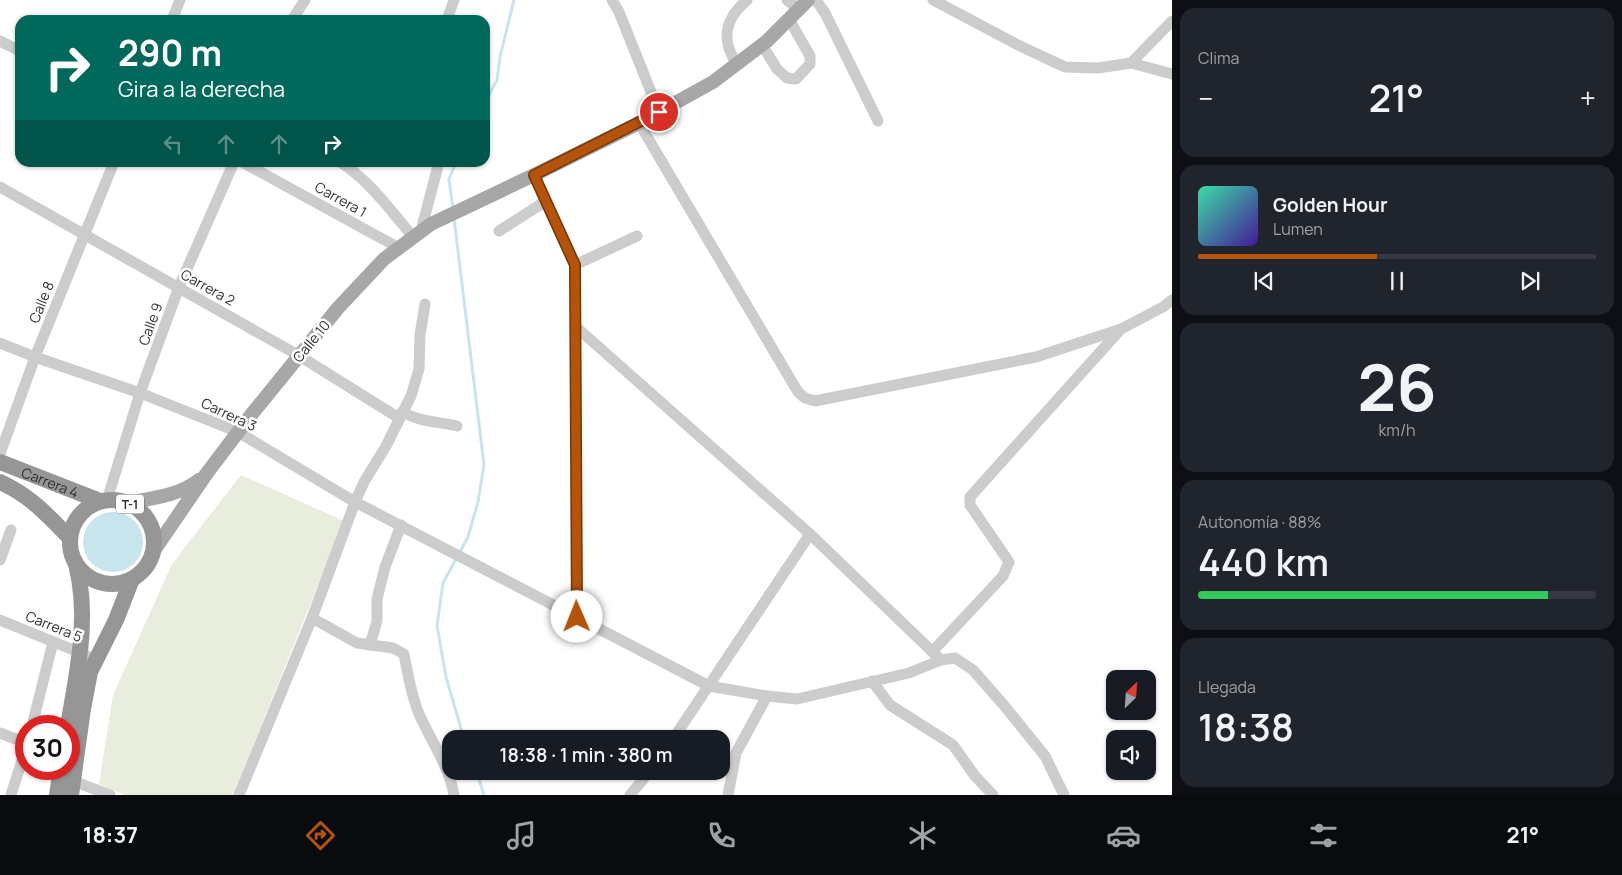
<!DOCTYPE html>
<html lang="es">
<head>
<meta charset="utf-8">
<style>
  body { margin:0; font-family:Manrope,sans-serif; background:#20242c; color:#f1f3f6; height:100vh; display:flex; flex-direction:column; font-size:19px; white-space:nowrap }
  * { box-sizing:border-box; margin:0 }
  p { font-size:16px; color:#9ea1a6 }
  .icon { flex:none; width:28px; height:28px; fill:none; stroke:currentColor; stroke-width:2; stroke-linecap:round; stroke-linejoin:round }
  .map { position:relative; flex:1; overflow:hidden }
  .side { display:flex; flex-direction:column; gap:8px; padding:8px; background:#0d0f14; width:450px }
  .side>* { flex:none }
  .guide { position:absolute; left:15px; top:15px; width:475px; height:152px; border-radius:15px; box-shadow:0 1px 4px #0004; background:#00695c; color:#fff; overflow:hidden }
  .needle { width:32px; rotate:25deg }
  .tools { position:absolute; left:1106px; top:670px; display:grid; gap:10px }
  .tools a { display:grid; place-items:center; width:50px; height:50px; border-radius:10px; background:#171b24; box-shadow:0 1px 4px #0004; font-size:25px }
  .speed { position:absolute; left:15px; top:715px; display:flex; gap:10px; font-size:25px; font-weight:700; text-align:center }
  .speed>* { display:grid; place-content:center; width:65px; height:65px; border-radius:50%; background:#171b24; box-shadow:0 1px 4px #0004; line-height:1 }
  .speed .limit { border:8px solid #d22; background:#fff; color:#111 }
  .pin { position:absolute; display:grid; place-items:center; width:42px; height:42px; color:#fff; margin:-21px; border:2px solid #fff; border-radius:50%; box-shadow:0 1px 5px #0007 }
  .me { position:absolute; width:55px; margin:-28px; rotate:359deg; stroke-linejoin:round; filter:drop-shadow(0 0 4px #0008) }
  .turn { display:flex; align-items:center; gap:18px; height:105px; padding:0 20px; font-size:22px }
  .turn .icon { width:65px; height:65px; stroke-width:2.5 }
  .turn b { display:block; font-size:35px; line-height:42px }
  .lanes { display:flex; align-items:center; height:48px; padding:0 20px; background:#0003; justify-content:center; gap:25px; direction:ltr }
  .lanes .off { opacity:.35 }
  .big { font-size:38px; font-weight:600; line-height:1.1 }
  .side .widget { flex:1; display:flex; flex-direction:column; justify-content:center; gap:8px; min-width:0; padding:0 18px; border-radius:15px; background:#20242c }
  .side .dial { align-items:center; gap:0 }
  .dial b { font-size:65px; line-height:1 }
  .song { display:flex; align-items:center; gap:15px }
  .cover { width:60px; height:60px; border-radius:8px; background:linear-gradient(135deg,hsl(160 70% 55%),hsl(260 70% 35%)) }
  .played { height:5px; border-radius:2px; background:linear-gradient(90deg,#b45309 45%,#363941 45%) }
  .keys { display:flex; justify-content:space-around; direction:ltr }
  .heat { display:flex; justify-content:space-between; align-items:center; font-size:28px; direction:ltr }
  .charge { height:8px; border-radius:4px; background:linear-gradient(90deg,#34c759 88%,#363941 0) }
  .trip { position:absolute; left:442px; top:730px; width:288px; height:50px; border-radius:15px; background:#171b24; box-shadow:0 1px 4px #0004; font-weight:600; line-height:50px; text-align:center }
  .menu { display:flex; height:80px; justify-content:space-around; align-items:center; background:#090b0e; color:#9ea1a6 }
  .menu .icon { width:35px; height:35px }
  .menu .selected { color:#b45309 }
  .menu b { font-size:22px; color:#f1f3f6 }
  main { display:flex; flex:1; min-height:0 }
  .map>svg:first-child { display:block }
  .green { fill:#e8eddd }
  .water { fill:#c8e4ed }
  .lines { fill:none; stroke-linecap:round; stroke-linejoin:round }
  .stream { stroke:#c8e4ed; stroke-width:3 }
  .minor { stroke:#ccc; stroke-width:11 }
  .major { stroke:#a7a7a7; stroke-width:14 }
  .highway { stroke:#969696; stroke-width:16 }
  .route-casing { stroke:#753606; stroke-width:12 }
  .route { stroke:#b45309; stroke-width:9 }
  .labels { text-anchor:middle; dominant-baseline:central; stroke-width:5; stroke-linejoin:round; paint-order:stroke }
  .shield { fill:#fff; stroke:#6d6d6d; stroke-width:1 }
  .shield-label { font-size:12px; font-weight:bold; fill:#2f2f2f }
  .street-label { font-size:14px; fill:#2f2f2f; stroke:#fff }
</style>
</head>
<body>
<main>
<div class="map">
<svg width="1172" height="795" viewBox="0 0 1172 795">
  <rect width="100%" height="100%" fill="#fff"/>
  <path class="green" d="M241,475L344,521L233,795H124L99,784L113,695L172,564Z"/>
  <circle class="water" cx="113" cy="542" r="30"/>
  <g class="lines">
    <g class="stream">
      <path d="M485,102L497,80L500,57L514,0"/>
      <path d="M453,210L449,179L456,162"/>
      <path d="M454,218L484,465L478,502L468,537L443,583L437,626L446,677L464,739"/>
      <path d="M476,771L484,795"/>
    </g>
    <g class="minor">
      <path d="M612,0L619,12L659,112"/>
      <path d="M787,0L799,9"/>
      <path d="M816,0L825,13L878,121"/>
      <path d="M933,0L1018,45L1065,67L1098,68L1131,63L1172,74"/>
      <path d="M172,20L180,0"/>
      <path d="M292,20L305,0"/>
      <path d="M447,20L454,0"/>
      <path d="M0,41L20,51"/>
      <path d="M762,45L777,69L787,78L796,79L810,64V56L789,19"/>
      <path d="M1131,63L1172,21"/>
      <path d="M737,64C720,39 725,19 747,0"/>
      <path d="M639,123L798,392L805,398L815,401L1036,357L1121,329L1163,307L1172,300"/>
      <path d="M242,162L399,248"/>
      <path d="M340,162C368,179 392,212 413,237"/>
      <path d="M534,175L575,265L577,617"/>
      <path d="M0,187L298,355L399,418"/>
      <path d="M421,231L439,162"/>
      <path d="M499,231L546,201"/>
      <path d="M575,265L637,236"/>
      <path d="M575,326L810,534L941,660"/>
      <path d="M0,343L35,357L140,393L238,432L355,502L709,686L767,696L797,699L909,673L941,660L955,658L973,670L1002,703L1045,756L1064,795"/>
      <path d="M402,412C423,423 436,421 457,426"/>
      <path d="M0,454L35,357L114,162"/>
      <path d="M107,500L140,393L179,287L234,162"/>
      <path d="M0,560L11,530"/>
      <path d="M312,618L357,643L393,648L404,654C408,675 411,694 419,714C431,741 449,766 454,795"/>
      <path d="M0,620L86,655"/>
      <path d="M370,645L377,621V599L385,567L401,525"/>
      <path d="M932,652L1003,576L1009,562L970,505V497L1120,330"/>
      <path d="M872,681L890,705L953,745L975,776L993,795"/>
      <path d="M32,726L53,642"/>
      <path d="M0,733L26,743"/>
      <path d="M673,739L810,534"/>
      <path d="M73,781L110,795"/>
      <path d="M11,795L26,748"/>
      <path d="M239,795L312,618L355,502L364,482L386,446L411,396L419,369L420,335L425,304"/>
      <path d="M630,795L650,771"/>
      <path d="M728,795L736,753L767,696"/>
    </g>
    <g class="major">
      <path d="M127,503C153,498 178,496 199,480"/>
      <path d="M153,552L207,473L251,415L338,308L384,259L431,224L534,175L639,123L713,82L767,41L808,0"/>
    </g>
    <g class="highway">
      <path id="s1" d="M0,462L100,501"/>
      <path d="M0,482C31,496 47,515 70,538"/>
      <circle cx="112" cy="542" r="42"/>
      <path d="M68,726C77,671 90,620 76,564"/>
      <path d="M57,795L61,769"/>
      <path d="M71,795L83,709L90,672L116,620L132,579"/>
    </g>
  </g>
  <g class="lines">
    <defs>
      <path id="route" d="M577,617L575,265L534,175L659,112"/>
    </defs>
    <use href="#route" class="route-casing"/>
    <use href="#route" class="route"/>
  </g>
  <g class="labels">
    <rect class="shield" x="116" y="494.5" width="28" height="19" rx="4"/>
    <g class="shield-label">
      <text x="130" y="504">T-1</text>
    </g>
    <g class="street-label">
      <text transform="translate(341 199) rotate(29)">Carrera 1</text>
      <text transform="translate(208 287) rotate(29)">Carrera 2</text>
      <text transform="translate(41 302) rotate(-68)">Calle 8</text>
      <text transform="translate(150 324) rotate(-70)">Calle 9</text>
      <text transform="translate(311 341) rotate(-51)">Calle 10</text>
      <text transform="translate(229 414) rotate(25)">Carrera 3</text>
      <text stroke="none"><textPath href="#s1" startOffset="54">Carrera 4</textPath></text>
      <text transform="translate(54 626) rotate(22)">Carrera 5</text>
    </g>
  </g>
</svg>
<div class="tools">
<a><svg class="needle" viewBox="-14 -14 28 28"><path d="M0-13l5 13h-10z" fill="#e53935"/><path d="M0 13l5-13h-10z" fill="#9ea1a6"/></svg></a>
<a><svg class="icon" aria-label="sound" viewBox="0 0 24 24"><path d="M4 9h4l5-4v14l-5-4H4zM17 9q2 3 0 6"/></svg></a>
</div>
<div class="speed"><div class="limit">30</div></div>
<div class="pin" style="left:659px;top:112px;background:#d93025"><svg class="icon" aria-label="arrive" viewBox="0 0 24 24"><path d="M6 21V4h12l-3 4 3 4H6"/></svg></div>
<svg class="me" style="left:577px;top:617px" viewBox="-20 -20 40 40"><circle r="19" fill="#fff"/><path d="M0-13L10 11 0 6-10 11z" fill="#b45309"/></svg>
<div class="trip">18:38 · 1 min · 380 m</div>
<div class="guide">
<div class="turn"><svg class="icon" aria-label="right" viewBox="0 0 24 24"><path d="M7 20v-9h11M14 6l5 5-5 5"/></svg><div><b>290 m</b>Gira a la derecha</div></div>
<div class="lanes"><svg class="icon off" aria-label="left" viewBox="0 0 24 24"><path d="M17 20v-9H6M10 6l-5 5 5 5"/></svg><svg class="icon off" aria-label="ahead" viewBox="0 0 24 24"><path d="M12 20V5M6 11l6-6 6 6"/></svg><svg class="icon off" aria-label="ahead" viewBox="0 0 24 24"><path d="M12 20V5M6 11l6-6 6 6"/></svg><svg class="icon" aria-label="right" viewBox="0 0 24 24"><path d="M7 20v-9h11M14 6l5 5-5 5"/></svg></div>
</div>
</div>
<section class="side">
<div class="widget"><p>Clima</p>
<div class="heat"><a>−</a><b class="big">21°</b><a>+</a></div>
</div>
<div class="widget">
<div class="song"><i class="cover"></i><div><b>Golden Hour</b><p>Lumen</p></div></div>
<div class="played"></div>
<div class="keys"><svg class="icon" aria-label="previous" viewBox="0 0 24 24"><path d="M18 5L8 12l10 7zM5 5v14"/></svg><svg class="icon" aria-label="pause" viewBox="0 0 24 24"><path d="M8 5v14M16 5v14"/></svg><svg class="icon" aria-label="next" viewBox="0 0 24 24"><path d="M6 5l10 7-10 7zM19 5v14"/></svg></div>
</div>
<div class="widget dial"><b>26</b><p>km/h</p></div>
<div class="widget"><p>Autonomía · 88%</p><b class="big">440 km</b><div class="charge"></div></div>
<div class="widget"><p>Llegada</p><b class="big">18:38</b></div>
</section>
</main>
<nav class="menu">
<b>18:37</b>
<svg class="icon selected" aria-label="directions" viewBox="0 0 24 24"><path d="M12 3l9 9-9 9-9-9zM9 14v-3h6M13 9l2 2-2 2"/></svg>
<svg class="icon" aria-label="music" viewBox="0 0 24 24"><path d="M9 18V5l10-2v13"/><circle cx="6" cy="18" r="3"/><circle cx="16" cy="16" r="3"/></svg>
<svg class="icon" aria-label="phone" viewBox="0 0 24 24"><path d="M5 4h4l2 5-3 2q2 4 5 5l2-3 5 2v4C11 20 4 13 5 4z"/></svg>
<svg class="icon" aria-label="climate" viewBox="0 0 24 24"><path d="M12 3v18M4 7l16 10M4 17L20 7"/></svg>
<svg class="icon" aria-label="car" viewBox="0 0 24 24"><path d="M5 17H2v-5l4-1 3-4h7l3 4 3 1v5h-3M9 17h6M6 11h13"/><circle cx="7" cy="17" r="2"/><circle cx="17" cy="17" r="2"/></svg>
<svg class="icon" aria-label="filters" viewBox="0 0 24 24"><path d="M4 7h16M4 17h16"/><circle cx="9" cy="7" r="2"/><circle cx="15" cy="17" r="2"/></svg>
<b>21°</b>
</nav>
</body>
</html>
